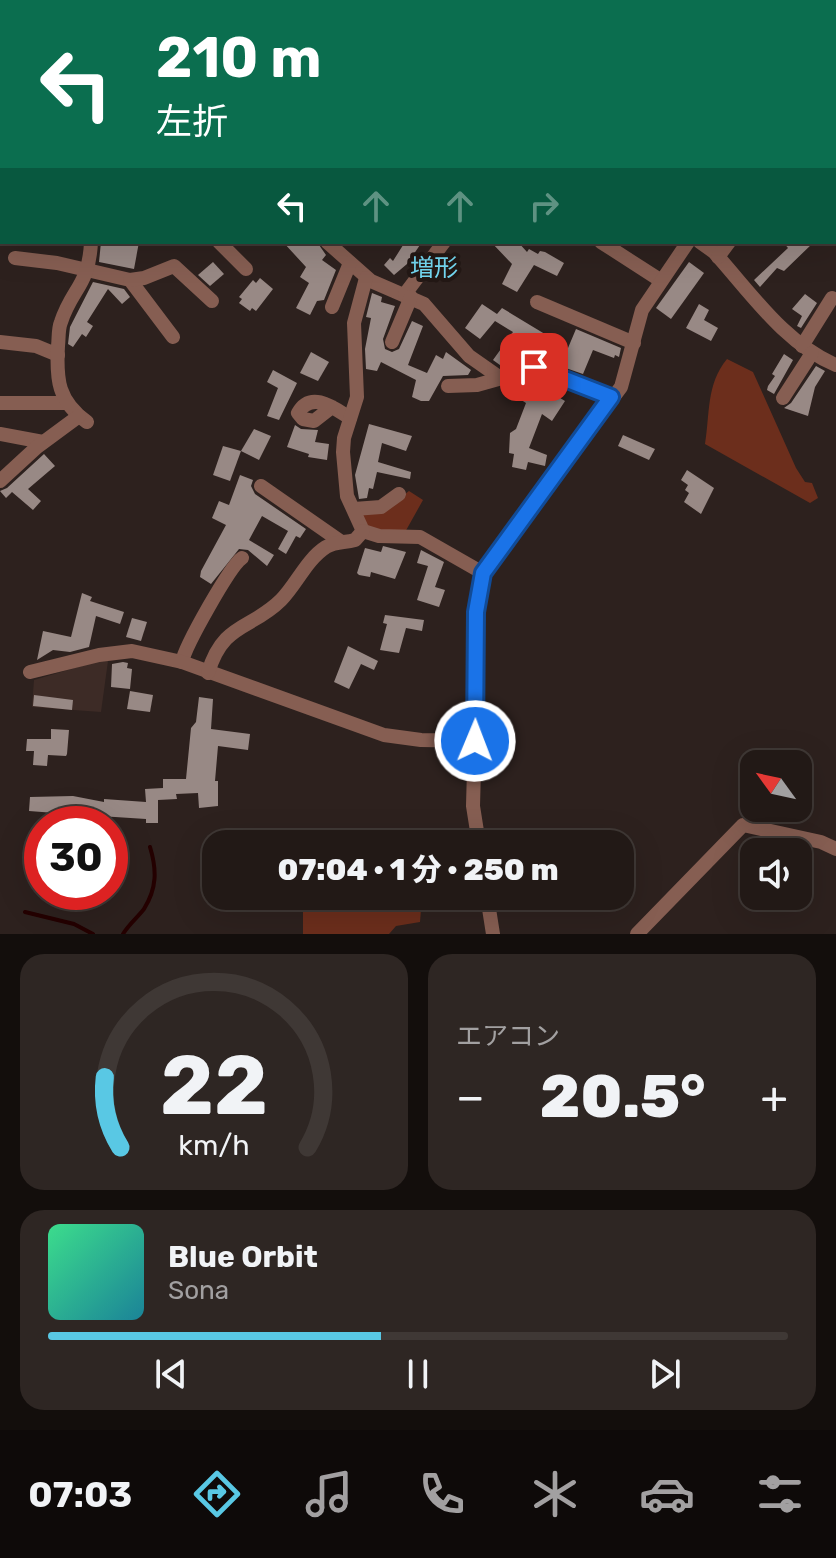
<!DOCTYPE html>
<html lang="ja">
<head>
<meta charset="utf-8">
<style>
  body { margin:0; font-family:Rubik,"Noto Sans JP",sans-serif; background:#2e2623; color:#f1f3f6; height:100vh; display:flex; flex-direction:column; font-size:30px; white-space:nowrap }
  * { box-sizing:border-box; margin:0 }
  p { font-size:26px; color:#a2a0a1 }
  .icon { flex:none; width:44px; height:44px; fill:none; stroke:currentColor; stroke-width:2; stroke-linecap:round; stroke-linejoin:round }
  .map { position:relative; height:934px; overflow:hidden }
  .panel { display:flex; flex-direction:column; gap:20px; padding:20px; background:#130e0c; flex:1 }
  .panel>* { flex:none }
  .guide { position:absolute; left:0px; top:0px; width:836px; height:244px; box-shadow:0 8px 32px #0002,0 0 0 2px #3f3835; background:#0b6e4f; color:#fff; overflow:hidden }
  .needle { width:52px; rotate:303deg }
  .tools { position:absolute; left:740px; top:750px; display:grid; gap:16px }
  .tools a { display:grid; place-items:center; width:72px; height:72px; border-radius:16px; background:#221916; box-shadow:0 8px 32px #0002,0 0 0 2px #3f3835; font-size:40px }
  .speed { position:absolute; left:24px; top:806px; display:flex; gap:16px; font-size:40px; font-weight:700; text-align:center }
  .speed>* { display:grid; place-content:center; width:104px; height:104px; border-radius:50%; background:#221916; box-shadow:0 8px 32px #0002,0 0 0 2px #3f3835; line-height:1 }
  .speed .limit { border:12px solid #d22; background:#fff; color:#111 }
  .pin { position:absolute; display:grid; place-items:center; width:68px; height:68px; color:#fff; margin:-34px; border-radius:16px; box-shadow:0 4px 12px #0006 }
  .me { position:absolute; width:88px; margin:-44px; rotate:1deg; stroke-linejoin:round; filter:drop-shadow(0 0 6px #0008) }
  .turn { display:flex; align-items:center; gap:28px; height:168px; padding:0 24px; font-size:36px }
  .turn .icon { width:104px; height:104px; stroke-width:2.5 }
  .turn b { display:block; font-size:56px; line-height:68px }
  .lanes { display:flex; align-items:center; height:76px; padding:0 24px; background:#0003; justify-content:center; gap:40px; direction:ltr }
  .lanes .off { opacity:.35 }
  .big { font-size:60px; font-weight:800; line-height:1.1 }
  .panel .tile { flex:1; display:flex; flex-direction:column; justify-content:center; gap:12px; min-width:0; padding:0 28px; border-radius:24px; background:#2e2623 }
  .panel .dial { align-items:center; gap:0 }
  .dial svg { height:208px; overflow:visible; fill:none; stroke:#3f3835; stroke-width:7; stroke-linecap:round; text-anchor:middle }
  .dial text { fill:#f1f3f6; stroke:none }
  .song { display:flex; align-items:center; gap:24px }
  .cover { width:96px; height:96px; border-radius:12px; background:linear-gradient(135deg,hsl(150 70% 55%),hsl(190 70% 35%)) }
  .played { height:8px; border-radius:4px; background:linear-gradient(90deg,#59c8e4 45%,#3f3835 45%) }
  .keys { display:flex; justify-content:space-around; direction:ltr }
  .heat { display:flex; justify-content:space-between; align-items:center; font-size:44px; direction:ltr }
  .panel .tiles { flex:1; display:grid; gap:20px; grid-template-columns:1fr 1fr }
  .tile:last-child { grid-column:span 2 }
  .trip { position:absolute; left:202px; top:830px; width:432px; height:80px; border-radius:24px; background:#221916; box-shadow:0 8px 32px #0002,0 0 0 2px #3f3835; font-weight:800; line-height:80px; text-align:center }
  .tabs { display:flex; height:128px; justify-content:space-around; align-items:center; background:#0e0a09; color:#a2a0a1 }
  .tabs .icon { width:56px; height:56px }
  .tabs .current { color:#59c8e4 }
  .tabs b { font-size:36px; color:#f1f3f6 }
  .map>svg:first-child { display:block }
  .built { fill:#3d2b26 }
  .green { fill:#6c2e1c }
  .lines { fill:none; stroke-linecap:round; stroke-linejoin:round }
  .stream { stroke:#240000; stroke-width:4 }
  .building { fill:#988985 }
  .minor { stroke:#865e52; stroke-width:14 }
  .route-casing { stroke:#114b97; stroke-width:20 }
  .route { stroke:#1a73e8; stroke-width:14 }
  .labels { text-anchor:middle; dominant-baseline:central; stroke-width:8; stroke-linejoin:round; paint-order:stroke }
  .quarter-label { font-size:24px; fill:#74d8f2; stroke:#231815 }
</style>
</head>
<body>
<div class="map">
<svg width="836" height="934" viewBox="0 0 836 934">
  <rect width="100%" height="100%" fill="#2d211e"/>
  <path class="built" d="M105,659L108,661L101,712L32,707L34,680Z"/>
  <g class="green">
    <path d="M727,359L753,372L796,468L805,482L812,483L818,498L810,503L705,444C710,415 706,384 727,359Z"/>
    <path d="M409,491L423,500L404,534L365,528L360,513L392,504Z"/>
    <path d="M303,896H422L420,922L396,926L389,934H303Z"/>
  </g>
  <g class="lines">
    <g class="stream">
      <path d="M25,912L74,924L93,934"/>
      <path d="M123,934C129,924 137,918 144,909C157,888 157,870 150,847"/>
    </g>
  </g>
  <g class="building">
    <path d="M101,242H139L134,269L99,262Z"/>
    <path d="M283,242H317L326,255L322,260L336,270L324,300L317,301L310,315L296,308L309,283L300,277L306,267Z"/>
    <path d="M405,242H422L407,264L394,275L384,265L390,258L393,261Z"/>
    <path d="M491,242H518L527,252L529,249L538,254L540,251L545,252L564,263L557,276L534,265L517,292L502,284L512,264Z"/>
    <path d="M783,242H814L784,271L777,268L760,287L754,280L788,248Z"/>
    <path d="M213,262L224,274L210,286L198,275Z"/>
    <path d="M689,262L704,273L671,319L656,308Z"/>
    <path d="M260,278L273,289L256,311L252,308L250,311L239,303L242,299L239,297L253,280L256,283Z"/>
    <path d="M93,282L124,289L130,297L122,304L108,289L87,322L93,326L86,337L82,334L73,347L68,344L70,327Z"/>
    <path d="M372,293L382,297L381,302L395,306L383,339L385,349L392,352L399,349L412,321L423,326L408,365L427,373L436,355L443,359L446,352L471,370L468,375L443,376L429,401H421L412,397L416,380L381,362L377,371L366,369L365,349L371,318L366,317Z"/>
    <path d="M805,294L817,303L801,328L797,326L802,316L792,309Z"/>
    <path d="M482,304L497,314L502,308L568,348L576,329L621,348L619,357L615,355L614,358L593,350L583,374L534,357L504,368L493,360L513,332L495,321L480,339L465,328Z"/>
    <path d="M699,304L709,310L704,320L718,328L711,341L686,328Z"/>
    <path d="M311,352L329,362L318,381L300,373Z"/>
    <path d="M784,354L793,360L774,394L767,390L768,386L775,376L772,374Z"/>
    <path d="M816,366L825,371L815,387L808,416L784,408L791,403Z"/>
    <path d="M273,370L297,383L279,420L267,416L278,388L267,382Z"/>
    <path d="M534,378L545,383L542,387L565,401L552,421L542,414L529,448L547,455L545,466L528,462L526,470L512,467L514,454L509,453L510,433L516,429L526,403L515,396L523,384Z"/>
    <path d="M369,424L412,436L406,451L382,443L378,462L411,472L410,479L377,472L373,489L369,488L367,498L359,499L355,475Z"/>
    <path d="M295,425L301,429L318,430L315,442L329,444L327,460L308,457L309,454L287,447Z"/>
    <path d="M254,429L271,436L259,460L241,451Z"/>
    <path d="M623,435L655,449L649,460L618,446Z"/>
    <path d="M223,446L241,451L230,481L213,475Z"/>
    <path d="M44,454L55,466L28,489L41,501L33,510L12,492L6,498L0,491L7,488Z"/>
    <path d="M687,470L714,488L701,514L684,502L689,493L685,490L688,485L681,480Z"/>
    <path d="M240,475L253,480L251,486L255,494L306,529L300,538L296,536L286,554L278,549L288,531L262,516L249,540L274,555L267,566L248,550L239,549L211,584L200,577L201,571L226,525L212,518L219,501L229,505Z"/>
    <path d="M383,546L406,552L395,579L371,572L370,577L359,575L357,573L365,548L381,552Z"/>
    <path d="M421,550L444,562L435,587L445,590L439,607L417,600L428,566L417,563Z"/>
    <path d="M82,593L92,597L90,601L124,612L120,624L96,616L89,647L70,652L53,650L37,660L43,631L71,637Z"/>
    <path d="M385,615L424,620L422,631L406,628L399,653L380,650L387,624L383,623Z"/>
    <path d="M132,618L147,622L141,641L126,637Z"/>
    <path d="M348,646L378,661L374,670L361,664L349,689L334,682Z"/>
    <path d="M123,662L128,663L127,668L132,669L130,689L111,687L112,664Z"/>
    <path d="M130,691L153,695L150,712L127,709Z"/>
    <path d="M34,695L73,700L72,710L33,706Z"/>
    <path d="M199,697L213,699L211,729L250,734L248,750L218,746L215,781H218V806L199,808L198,793L176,794L177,799L158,800V823H146V819L84,815L83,824H66L68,814L29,811L30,797L73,796L104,802V799L146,802L145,789L163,788V779H186L191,728L196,722Z"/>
    <path d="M51,729L69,730L67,754L66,756L48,755L47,766L33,765L34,751H26L27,739H51Z"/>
  </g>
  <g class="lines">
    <g class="minor">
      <path d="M388,0V2"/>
      <path d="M570,0V2"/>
      <path d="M164,2V0"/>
      <path d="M757,2L758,0"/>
      <path d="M0,84H2"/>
      <path d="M834,133L836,131"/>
      <path d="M219,242L246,269"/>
      <path d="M327,242L371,281L424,304L469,356L499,377L509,379L534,367L611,397"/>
      <path d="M601,242L660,280"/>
      <path d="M700,242L714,252C750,292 785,344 836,365"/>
      <path d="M718,257L729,242"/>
      <path d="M15,258L57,263L130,280L173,337"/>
      <path d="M130,280L144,278L174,266L212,301"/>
      <path d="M405,294L444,242"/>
      <path d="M537,302L634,343"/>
      <path d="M332,307L350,263"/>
      <path d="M0,342L36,346L58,355"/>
      <path d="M392,342L411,297"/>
      <path d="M802,346L832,298"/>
      <path d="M448,386L477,385L502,378"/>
      <path d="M783,398L812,353"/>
      <path d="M0,403H66"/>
      <path d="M332,407L314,421L303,419L298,413C311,390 334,408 350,418"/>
      <path d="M87,422C58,401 56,380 58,346C59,338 58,329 61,322C72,288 89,286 91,242"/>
      <path d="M0,434L43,442"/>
      <path d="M0,481L37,447L79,416"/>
      <path d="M261,486L340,541"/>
      <path d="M354,509L381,507L399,494"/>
      <path d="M363,531L347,496L343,452L344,438L357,397L354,323L366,278"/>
      <path d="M363,531L379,536L420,537L483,573"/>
      <path d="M182,662C185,646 230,566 242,558"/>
      <path d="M30,672L99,655L132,651L182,662L384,735L421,740L475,741"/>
      <path d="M208,673C223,622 251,630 281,600C296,585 307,559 326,547C336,541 344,543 355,540L363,531"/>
      <path d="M479,844L473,806L479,585L490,562L621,387L642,310L688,242"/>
      <path d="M487,896L493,934"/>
      <path d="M637,934L743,825L821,842L836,849"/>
    </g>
  </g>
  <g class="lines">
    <defs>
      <path id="route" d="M475,741L476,612L483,573L611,397L534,367"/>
    </defs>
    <use href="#route" class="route-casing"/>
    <use href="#route" class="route"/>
  </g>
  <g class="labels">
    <g class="quarter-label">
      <text x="434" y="268">増形</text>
    </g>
  </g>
</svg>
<div class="tools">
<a><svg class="needle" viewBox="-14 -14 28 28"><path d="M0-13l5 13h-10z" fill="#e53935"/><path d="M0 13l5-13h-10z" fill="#a2a0a1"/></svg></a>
<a><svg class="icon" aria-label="sound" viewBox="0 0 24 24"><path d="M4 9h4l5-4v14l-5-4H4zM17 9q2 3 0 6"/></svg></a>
</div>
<div class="speed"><div class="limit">30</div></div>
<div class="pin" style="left:534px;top:367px;background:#d93025"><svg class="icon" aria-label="arrive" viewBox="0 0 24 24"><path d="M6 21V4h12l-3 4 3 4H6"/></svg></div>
<svg class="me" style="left:475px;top:741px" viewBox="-20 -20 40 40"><circle r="17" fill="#1a73e8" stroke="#fff" stroke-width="3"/><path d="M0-11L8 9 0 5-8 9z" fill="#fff"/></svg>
<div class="trip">07:04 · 1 分 · 250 m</div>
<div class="guide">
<div class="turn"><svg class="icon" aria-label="left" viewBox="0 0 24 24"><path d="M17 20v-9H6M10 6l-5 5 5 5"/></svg><div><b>210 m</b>左折</div></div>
<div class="lanes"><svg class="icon" aria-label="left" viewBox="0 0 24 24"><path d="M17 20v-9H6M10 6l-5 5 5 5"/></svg><svg class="icon off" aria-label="ahead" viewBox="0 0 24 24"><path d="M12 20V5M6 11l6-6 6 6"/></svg><svg class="icon off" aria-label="ahead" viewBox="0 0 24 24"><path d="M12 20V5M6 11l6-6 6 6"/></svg><svg class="icon off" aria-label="right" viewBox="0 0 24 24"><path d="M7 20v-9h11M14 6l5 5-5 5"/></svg></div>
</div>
</div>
<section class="panel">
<div class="tiles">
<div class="tile dial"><svg viewBox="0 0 100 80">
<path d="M14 69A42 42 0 1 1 86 69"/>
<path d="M14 69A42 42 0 0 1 8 42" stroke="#59c8e4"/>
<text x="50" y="56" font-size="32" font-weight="700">22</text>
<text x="50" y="72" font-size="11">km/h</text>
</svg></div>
<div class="tile"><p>エアコン</p>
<div class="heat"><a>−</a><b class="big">20.5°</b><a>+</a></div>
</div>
<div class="tile">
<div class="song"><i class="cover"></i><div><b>Blue Orbit</b><p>Sona</p></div></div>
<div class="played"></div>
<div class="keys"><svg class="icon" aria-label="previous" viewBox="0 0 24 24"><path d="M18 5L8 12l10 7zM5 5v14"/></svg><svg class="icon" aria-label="pause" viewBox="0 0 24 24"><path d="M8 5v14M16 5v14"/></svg><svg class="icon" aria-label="next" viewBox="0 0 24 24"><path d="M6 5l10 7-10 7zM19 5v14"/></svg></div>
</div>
</div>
</section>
<nav class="tabs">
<b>07:03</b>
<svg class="icon current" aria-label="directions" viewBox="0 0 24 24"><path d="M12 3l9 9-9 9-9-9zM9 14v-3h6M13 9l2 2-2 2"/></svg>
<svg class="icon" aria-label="music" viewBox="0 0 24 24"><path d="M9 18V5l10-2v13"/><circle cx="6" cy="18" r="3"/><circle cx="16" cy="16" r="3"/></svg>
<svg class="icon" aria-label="phone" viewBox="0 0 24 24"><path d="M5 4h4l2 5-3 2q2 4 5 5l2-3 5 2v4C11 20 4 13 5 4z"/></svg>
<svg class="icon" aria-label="climate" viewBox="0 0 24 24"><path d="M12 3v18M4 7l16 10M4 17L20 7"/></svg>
<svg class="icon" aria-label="car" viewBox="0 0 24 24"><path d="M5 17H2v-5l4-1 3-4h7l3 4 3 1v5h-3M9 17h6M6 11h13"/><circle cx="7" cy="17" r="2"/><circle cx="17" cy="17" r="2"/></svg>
<svg class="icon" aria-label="filters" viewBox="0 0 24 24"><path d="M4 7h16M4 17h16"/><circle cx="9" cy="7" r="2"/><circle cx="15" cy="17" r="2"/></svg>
</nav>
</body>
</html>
